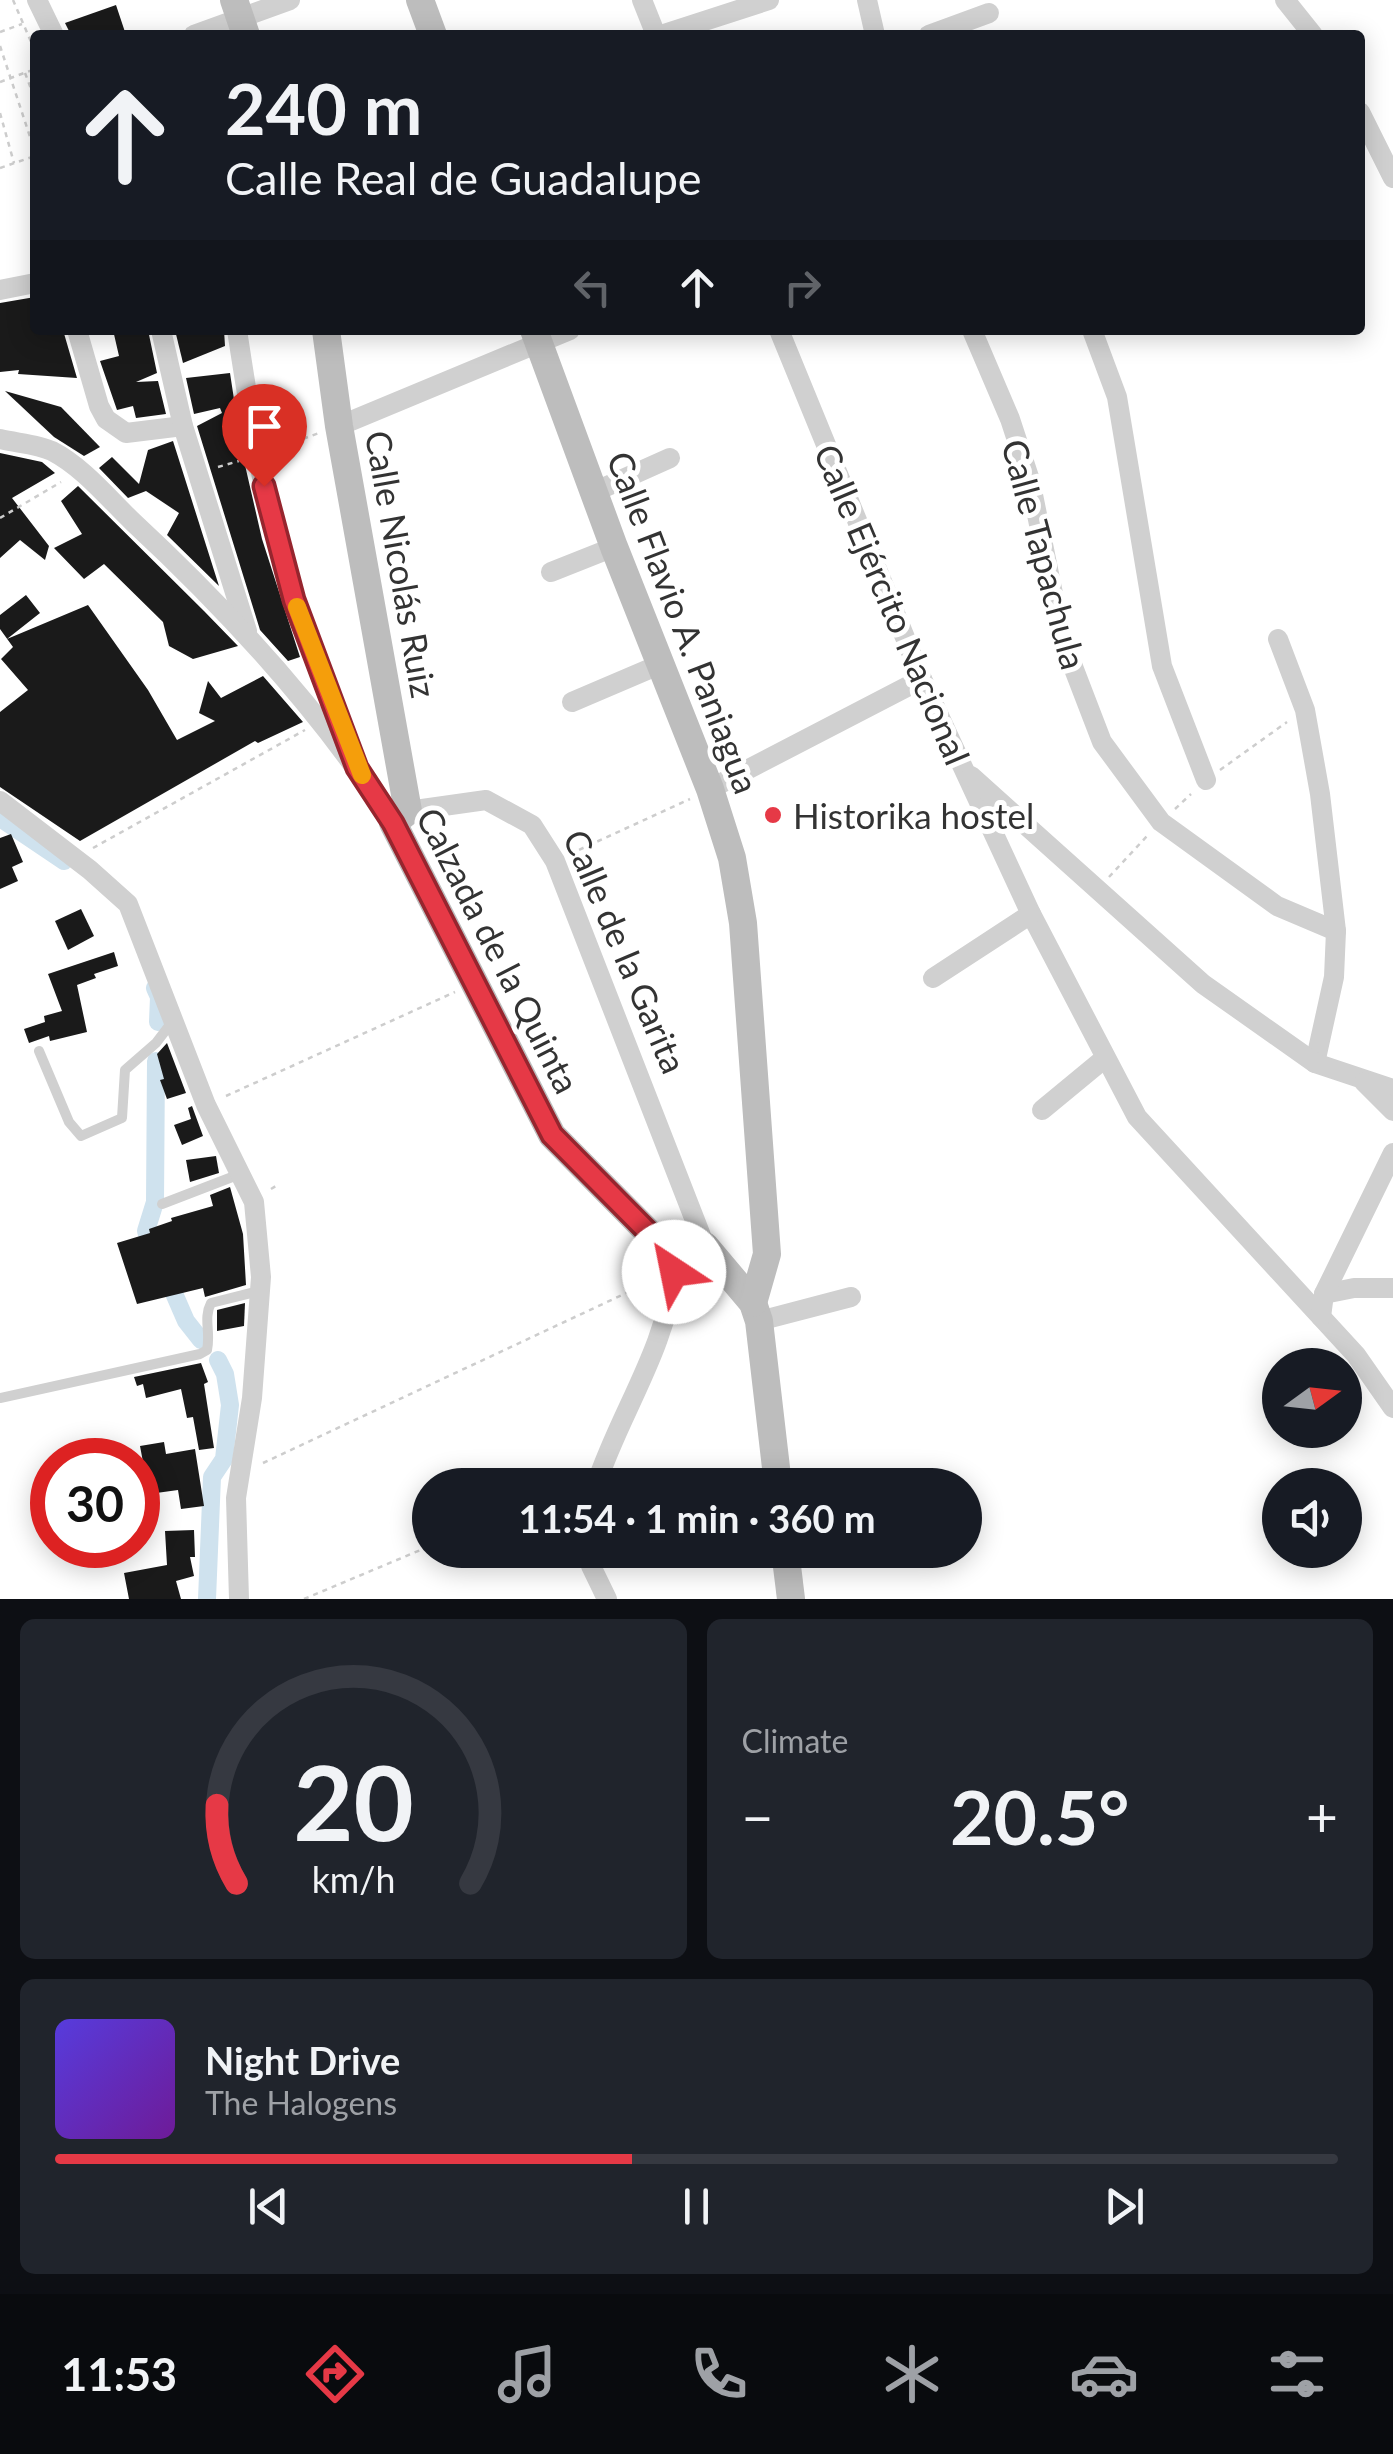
<!DOCTYPE html>
<html lang="en">
<head>
<meta charset="utf-8">
<style>
  body { margin:0; font-family:Lato,sans-serif; background:#20242c; color:#f1f3f6; height:100vh; display:flex; flex-direction:column; font-size:38px; white-space:nowrap }
  * { box-sizing:border-box; margin:0 }
  p { font-size:32px; color:#9ea1a6 }
  .icon { flex:none; width:55px; height:55px; fill:none; stroke:currentColor; stroke-width:2; stroke-linecap:round; stroke-linejoin:round }
  .map { position:relative; height:1599px; overflow:hidden }
  .sheet { display:flex; flex-direction:column; gap:20px; padding:20px; background:#0d0f14; flex:1 }
  .sheet>* { flex:none }
  .hud { position:absolute; left:30px; top:30px; width:1335px; height:305px; border-radius:10px; box-shadow:0 5px 25px #0003; background:#171b24; color:#f1f3f6; overflow:hidden }
  .needle { width:65px; rotate:75deg }
  .tools { position:absolute; left:1262px; top:1348px; display:grid; gap:20px }
  .tools a { display:grid; place-items:center; width:100px; height:100px; border-radius:50%; background:#171b24; box-shadow:0 5px 25px #0003; font-size:50px }
  .speed { position:absolute; left:30px; top:1438px; display:flex; gap:20px; font-size:50px; font-weight:700; text-align:center }
  .speed>* { display:grid; place-content:center; width:130px; height:130px; border-radius:50%; background:#171b24; box-shadow:0 5px 25px #0003; line-height:1 }
  .speed .limit { border:15px solid #d22; background:#fff; color:#111 }
  .pin { position:absolute; display:grid; place-items:center; width:85px; height:85px; color:#fff; margin:-102px -42px; border-radius:50% 50% 50% 0; rotate:-45deg; box-shadow:0 0 10px #0007 }
  .pin .icon { rotate:45deg }
  .me { position:absolute; width:110px; margin:-55px; rotate:326deg; stroke-linejoin:round; filter:drop-shadow(0 0 8px #0008) }
  .turn { display:flex; align-items:center; gap:35px; height:210px; padding:0 30px; font-size:45px }
  .turn .icon { width:130px; height:130px; stroke-width:2.5 }
  .turn b { display:block; font-size:70px; line-height:85px }
  .lanes { display:flex; align-items:center; height:95px; padding:0 30px; background:#0003; justify-content:center; gap:50px; direction:ltr }
  .lanes .off { opacity:.35 }
  .big { font-size:75px; font-weight:700; line-height:1.1 }
  .sheet .card { flex:1; display:flex; flex-direction:column; justify-content:center; gap:15px; min-width:0; padding:0 35px; border-radius:15px; background:#20242c }
  .sheet .dial { align-items:center; gap:0 }
  .dial svg { height:260px; overflow:visible; fill:none; stroke:#363941; stroke-width:7; stroke-linecap:round; text-anchor:middle }
  .dial text { fill:#f1f3f6; stroke:none }
  .song { display:flex; align-items:center; gap:30px }
  .cover { width:120px; height:120px; border-radius:15px; background:linear-gradient(135deg,hsl(250 70% 55%),hsl(280 70% 35%)) }
  .played { height:10px; border-radius:5px; background:linear-gradient(90deg,#e63946 45%,#363941 45%) }
  .keys { display:flex; justify-content:space-around; direction:ltr }
  .heat { display:flex; justify-content:space-between; align-items:center; font-size:55px; direction:ltr }
  .sheet .tiles { flex:1; display:grid; gap:20px; grid-template-columns:1fr 1fr }
  .card:last-child { grid-column:span 2 }
  .trip { position:absolute; left:412px; top:1468px; width:570px; height:100px; border-radius:50px; background:#171b24; box-shadow:0 5px 25px #0003; font-weight:700; line-height:100px; text-align:center }
  .menu { display:flex; height:160px; justify-content:space-around; align-items:center; background:#090b0e; color:#9ea1a6 }
  .menu .icon { width:70px; height:70px }
  .menu .selected { color:#e63946 }
  .menu b { font-size:45px; color:#f1f3f6 }
  .map>svg:first-child { display:block }
  .lines { fill:none; stroke-linecap:round; stroke-linejoin:round }
  .canal { stroke:#cfe2ee; stroke-width:18 }
  .building { fill:#1a1a1a }
  .path { stroke:#cdcdcd; stroke-width:2.5; stroke-dasharray:5 5; stroke-linecap:butt }
  .lane { stroke:#d0d0d0; stroke-width:10 }
  .street { stroke:#d0d0d0; stroke-width:20 }
  .secondary { stroke:#bdbdbd; stroke-width:28 }
  .route-casing { stroke:#96252e; stroke-width:25 }
  .route { stroke:#e63946; stroke-width:18 }
  .slow { stroke:#f59e0b; stroke-width:18 }
  .poi-dot { fill:#e63946; stroke:#fff; stroke-width:4 }
  .labels { text-anchor:middle; dominant-baseline:central; stroke-width:10; stroke-linejoin:round; paint-order:stroke }
  .street-label { font-size:35px; fill:#333; stroke:#fff }
  .poi-label { font-size:35px; fill:#333; stroke:#fff; text-anchor:start }
</style>
</head>
<body>
<div class="map">
<svg width="1393" height="1599" viewBox="0 0 1393 1599">
  <rect width="100%" height="100%" fill="#fff"/>
  <g class="lines">
    <g class="canal">
      <path d="M0,818L64,861"/>
      <path d="M155,988L159,997L158,1022"/>
      <path d="M153,1254L146,1231L155,1202L156,1061"/>
      <path d="M166,1275L186,1321L201,1340"/>
      <path d="M207,1599L212,1477L224,1459L230,1405L225,1374L218,1360"/>
    </g>
  </g>
  <g class="building">
    <path d="M116,5L126,35H71L65,23Z"/>
    <path d="M35,297V330H63L77,378L18,374L19,370L0,372V303Z"/>
    <path d="M113,330H148L157,373L136,382L158,381L166,414L136,418L133,406L117,410L100,361L119,356Z"/>
    <path d="M175,330H224L225,346L183,363Z"/>
    <path d="M230,373L242,452L262,539L300,657L288,661L260,630L197,426L222,413L220,408L194,414L186,378Z"/>
    <path d="M5,391L61,407L100,447L84,456L54,437Z"/>
    <path d="M173,441L219,586L167,535L179,513L146,491L128,498L99,468L112,457L139,484L148,450Z"/>
    <path d="M0,453L42,462L55,473L12,498L49,546L45,560L20,540L0,558Z"/>
    <path d="M78,486L204,611L238,646L193,659L169,646L163,622L104,564L84,579L54,548L82,534L61,501Z"/>
    <path d="M26,595L40,613L7,639L88,605L148,690L177,740L215,721L199,713L208,681L221,698L263,676L303,722L258,743L255,741L80,841L0,787V712L28,690L1,659L13,647L0,629V615Z"/>
    <path d="M11,834L23,862L12,867L18,881L0,889V838Z"/>
    <path d="M81,909L94,936L68,950L55,921Z"/>
    <path d="M114,952L118,966L94,974L96,978L77,985L87,1032L50,1041L49,1036L29,1043L24,1029L45,1022L44,1016L62,1011L48,974Z"/>
    <path d="M167,1043L186,1093L167,1099L160,1080L164,1079L157,1054Z"/>
    <path d="M192,1106L203,1136L182,1145L174,1125L191,1119L188,1108Z"/>
    <path d="M216,1156L219,1173L190,1182L186,1160Z"/>
    <path d="M230,1187L243,1234L246,1285L205,1297L203,1288L137,1304L117,1243L150,1233L149,1229L172,1221L171,1218L213,1206L210,1195Z"/>
    <path d="M245,1303L244,1326L217,1331V1310Z"/>
    <path d="M201,1363L208,1382L204,1384L214,1448L199,1450L193,1417L187,1418L181,1389L146,1398L143,1384L137,1386L134,1377Z"/>
    <path d="M164,1442L166,1454L195,1449L204,1506L181,1509L178,1490L149,1494L140,1446Z"/>
    <path d="M194,1530L195,1557H190L194,1576L176,1581L181,1599H129L124,1573L167,1565L165,1531Z"/>
  </g>
  <g class="lines">
    <g class="path">
      <path d="M13,0L35,51"/>
      <path d="M0,32L22,24"/>
      <path d="M0,46L35,152"/>
      <path d="M25,73L35,99"/>
      <path d="M0,82L35,69"/>
      <path d="M0,113L14,163"/>
      <path d="M0,168L35,156"/>
      <path d="M275,449L319,433"/>
      <path d="M218,467L239,461"/>
      <path d="M0,518L61,482"/>
      <path d="M1220,770L1287,722"/>
      <path d="M1175,809L1191,794"/>
      <path d="M93,848L305,730"/>
      <path d="M570,854L690,799"/>
      <path d="M1109,877L1148,835"/>
      <path d="M226,1096L455,992"/>
      <path d="M271,1189L279,1184"/>
      <path d="M263,1463L654,1280"/>
      <path d="M304,1599L430,1546"/>
    </g>
    <g class="lane">
      <path d="M39,1051L69,1122L81,1136L122,1118L125,1070L156,1043L172,1022"/>
      <path d="M162,1204L240,1174"/>
      <path d="M0,1398L200,1354L207,1350C211,1333 203,1318 211,1303L259,1291"/>
    </g>
    <g class="street">
      <path d="M37,0L54,35"/>
      <path d="M642,0L656,35"/>
      <path d="M867,0L875,35"/>
      <path d="M1285,0L1313,35"/>
      <path d="M194,35L290,0"/>
      <path d="M661,35L769,0"/>
      <path d="M929,35L989,13"/>
      <path d="M1360,112L1393,178"/>
      <path d="M0,290L35,283"/>
      <path d="M77,330L99,406L106,419L126,433L183,426"/>
      <path d="M161,330L183,426L247,631"/>
      <path d="M237,330C251,422 265,514 295,602C312,651 332,699 350,747"/>
      <path d="M779,330L922,679L1031,914L1137,1117L1356,1355L1393,1408"/>
      <path d="M972,330L1010,419L1030,480L1062,638L1102,742L1161,822L1277,906L1336,931"/>
      <path d="M1092,330L1117,397L1162,666L1206,780"/>
      <path d="M339,426L570,330"/>
      <path d="M0,439C16,443 38,444 52,451C83,467 108,498 133,522C231,613 321,711 393,823"/>
      <path d="M594,492L670,458"/>
      <path d="M551,572L614,547"/>
      <path d="M1278,639L1305,710L1320,794L1336,931L1334,977L1315,1063"/>
      <path d="M572,702L661,664"/>
      <path d="M971,776L1203,984L1315,1063L1393,1089"/>
      <path d="M710,789L922,679"/>
      <path d="M0,801L90,870L128,904L206,1105L254,1202L261,1277L252,1398L236,1498L239,1599"/>
      <path d="M408,811L486,800L532,825L555,861L705,1246"/>
      <path d="M933,978L1031,914"/>
      <path d="M1364,1082L1393,1111"/>
      <path d="M1042,1110L1105,1058"/>
      <path d="M1324,1294L1354,1288H1393"/>
      <path d="M1321,1317L1324,1294L1393,1153"/>
      <path d="M759,1321L851,1297"/>
      <path d="M596,1485C620,1412 667,1348 674,1270L651,1235"/>
      <path d="M591,1550V1566L607,1599"/>
    </g>
    <g class="secondary">
      <path d="M234,0L246,35"/>
      <path d="M420,0L433,35"/>
      <path d="M326,330L339,426L408,811L393,823L552,1135L651,1235L705,1246L753,1303L759,1321L778,1485"/>
      <path d="M534,330L614,547L710,789L732,858L743,923L767,1254L753,1303"/>
      <path d="M785,1550L791,1599"/>
    </g>
  </g>
  <g class="lines">
    <defs>
      <path id="route" d="M264,486L294,600L357,768L393,823L552,1135L651,1235L674,1272"/>
    </defs>
    <use href="#route" class="route-casing"/>
    <use href="#route" class="route"/>
    <path class="slow" d="M297,607L362,775"/>
  </g>
  <circle class="poi-dot" cx="773" cy="815" r="10"/>
  <g class="labels">
    <g class="street-label">
      <text transform="translate(1045 554) rotate(75)">Calle Tapachula</text>
      <text transform="translate(402 564) rotate(80)">Calle Nicolás Ruiz</text>
      <text transform="translate(893 604) rotate(67)">Calle Ejército Nacional</text>
      <text transform="translate(684 622) rotate(69)">Calle Flavio A. Paniagua</text>
      <text transform="translate(499 950) rotate(63)">Calzada de la Quinta</text>
      <text transform="translate(626 951) rotate(67)">Calle de la Garita</text>
    </g>
    <g class="poi-label">
      <text x="793" y="815">Historika hostel</text>
    </g>
  </g>
</svg>
<div class="tools">
<a><svg class="needle" viewBox="-14 -14 28 28"><path d="M0-13l5 13h-10z" fill="#e53935"/><path d="M0 13l5-13h-10z" fill="#9ea1a6"/></svg></a>
<a><svg class="icon" aria-label="sound" viewBox="0 0 24 24"><path d="M4 9h4l5-4v14l-5-4H4zM17 9q2 3 0 6"/></svg></a>
</div>
<div class="speed"><div class="limit">30</div></div>
<div class="pin" style="left:264px;top:486px;background:#d93025"><svg class="icon" aria-label="arrive" viewBox="0 0 24 24"><path d="M6 21V4h12l-3 4 3 4H6"/></svg></div>
<svg class="me" style="left:674px;top:1272px" viewBox="-20 -20 40 40"><circle r="19" fill="#fff"/><path d="M0-13L10 11 0 6-10 11z" fill="#e63946"/></svg>
<div class="trip">11:54 · 1 min · 360 m</div>
<div class="hud">
<div class="turn"><svg class="icon" aria-label="ahead" viewBox="0 0 24 24"><path d="M12 20V5M6 11l6-6 6 6"/></svg><div><b>240 m</b>Calle Real de Guadalupe</div></div>
<div class="lanes"><svg class="icon off" aria-label="left" viewBox="0 0 24 24"><path d="M17 20v-9H6M10 6l-5 5 5 5"/></svg><svg class="icon" aria-label="ahead" viewBox="0 0 24 24"><path d="M12 20V5M6 11l6-6 6 6"/></svg><svg class="icon off" aria-label="right" viewBox="0 0 24 24"><path d="M7 20v-9h11M14 6l5 5-5 5"/></svg></div>
</div>
</div>
<section class="sheet">
<div class="tiles">
<div class="card dial"><svg viewBox="0 0 100 80">
<path d="M14 69A42 42 0 1 1 86 69"/>
<path d="M14 69A42 42 0 0 1 8 45" stroke="#e63946"/>
<text x="50" y="56" font-size="32" font-weight="700">20</text>
<text x="50" y="72" font-size="11">km/h</text>
</svg></div>
<div class="card"><p>Climate</p>
<div class="heat"><a>−</a><b class="big">20.5°</b><a>+</a></div>
</div>
<div class="card">
<div class="song"><i class="cover"></i><div><b>Night Drive</b><p>The Halogens</p></div></div>
<div class="played"></div>
<div class="keys"><svg class="icon" aria-label="previous" viewBox="0 0 24 24"><path d="M18 5L8 12l10 7zM5 5v14"/></svg><svg class="icon" aria-label="pause" viewBox="0 0 24 24"><path d="M8 5v14M16 5v14"/></svg><svg class="icon" aria-label="next" viewBox="0 0 24 24"><path d="M6 5l10 7-10 7zM19 5v14"/></svg></div>
</div>
</div>
</section>
<nav class="menu">
<b>11:53</b>
<svg class="icon selected" aria-label="directions" viewBox="0 0 24 24"><path d="M12 3l9 9-9 9-9-9zM9 14v-3h6M13 9l2 2-2 2"/></svg>
<svg class="icon" aria-label="music" viewBox="0 0 24 24"><path d="M9 18V5l10-2v13"/><circle cx="6" cy="18" r="3"/><circle cx="16" cy="16" r="3"/></svg>
<svg class="icon" aria-label="phone" viewBox="0 0 24 24"><path d="M5 4h4l2 5-3 2q2 4 5 5l2-3 5 2v4C11 20 4 13 5 4z"/></svg>
<svg class="icon" aria-label="climate" viewBox="0 0 24 24"><path d="M12 3v18M4 7l16 10M4 17L20 7"/></svg>
<svg class="icon" aria-label="car" viewBox="0 0 24 24"><path d="M5 17H2v-5l4-1 3-4h7l3 4 3 1v5h-3M9 17h6M6 11h13"/><circle cx="7" cy="17" r="2"/><circle cx="17" cy="17" r="2"/></svg>
<svg class="icon" aria-label="filters" viewBox="0 0 24 24"><path d="M4 7h16M4 17h16"/><circle cx="9" cy="7" r="2"/><circle cx="15" cy="17" r="2"/></svg>
</nav>
</body>
</html>
